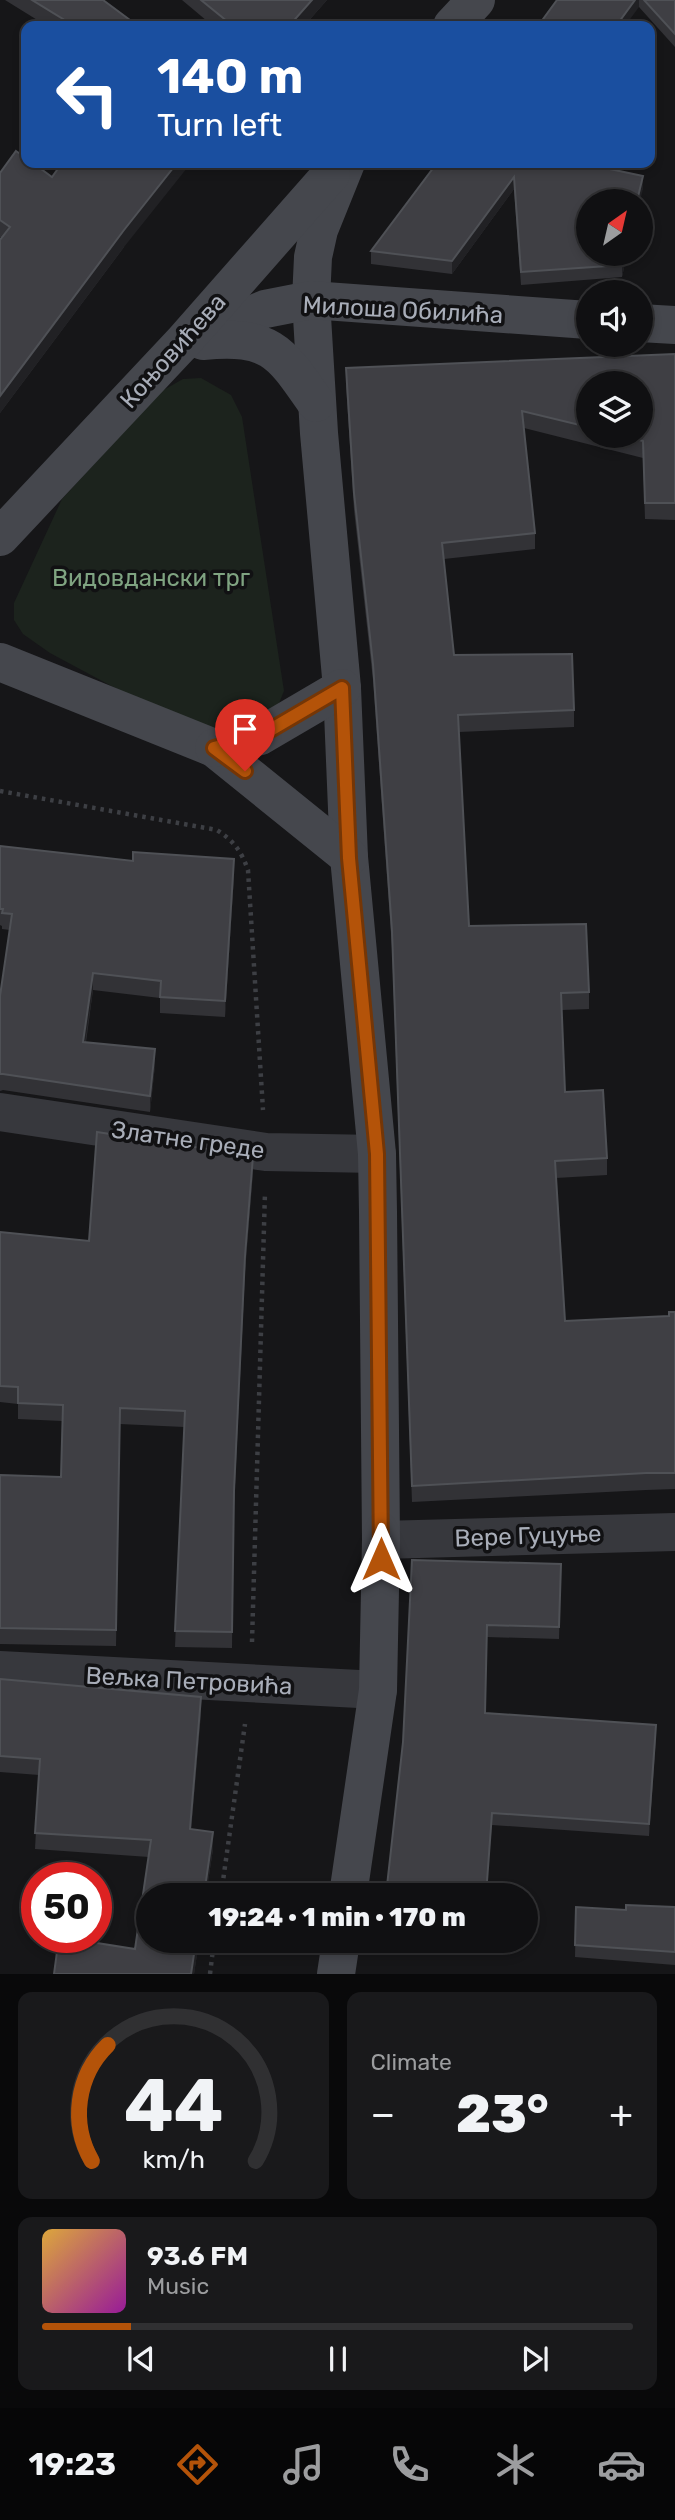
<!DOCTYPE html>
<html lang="en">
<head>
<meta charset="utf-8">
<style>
  body { margin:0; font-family:Rubik,sans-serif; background:#19191b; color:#f1f3f6; height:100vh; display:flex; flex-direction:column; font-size:26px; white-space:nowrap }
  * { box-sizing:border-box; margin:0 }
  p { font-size:23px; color:#9c9d9f }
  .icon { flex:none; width:38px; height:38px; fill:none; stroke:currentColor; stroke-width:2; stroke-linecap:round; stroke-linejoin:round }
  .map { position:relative; height:1974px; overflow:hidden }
  .sheet { display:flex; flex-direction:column; gap:18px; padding:18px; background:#09090a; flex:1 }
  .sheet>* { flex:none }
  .guide { position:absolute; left:21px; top:21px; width:634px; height:147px; border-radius:14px; box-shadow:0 4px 10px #0003,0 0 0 2px #303032; background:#1a4fa0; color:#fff; overflow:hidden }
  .needle { width:46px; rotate:34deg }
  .fabs { position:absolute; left:576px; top:189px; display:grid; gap:14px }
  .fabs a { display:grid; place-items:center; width:77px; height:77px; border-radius:50%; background:#101012; box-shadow:0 4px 10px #0003,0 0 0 2px #303032; font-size:35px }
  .speed { position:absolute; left:21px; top:1862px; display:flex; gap:14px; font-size:35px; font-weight:700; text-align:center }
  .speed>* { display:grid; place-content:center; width:91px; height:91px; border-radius:50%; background:#101012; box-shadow:0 4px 10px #0003,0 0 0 2px #303032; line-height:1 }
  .speed .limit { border:10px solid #d22; background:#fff; color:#111 }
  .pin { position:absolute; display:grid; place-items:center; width:60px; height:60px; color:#fff; margin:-72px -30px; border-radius:50% 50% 50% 0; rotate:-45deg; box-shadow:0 0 7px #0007 }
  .pin .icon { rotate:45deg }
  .me { position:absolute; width:77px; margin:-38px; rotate:0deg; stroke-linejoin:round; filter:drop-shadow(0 0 5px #0008) }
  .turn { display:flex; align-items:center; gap:24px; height:147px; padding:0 21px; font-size:32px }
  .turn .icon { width:91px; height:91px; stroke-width:2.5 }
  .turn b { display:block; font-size:49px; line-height:60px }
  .big { font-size:52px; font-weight:800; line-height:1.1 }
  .sheet .card { flex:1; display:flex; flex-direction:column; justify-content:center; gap:10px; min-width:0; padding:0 24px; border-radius:14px; background:#19191b }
  .sheet .dial { align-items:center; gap:0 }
  .dial svg { height:182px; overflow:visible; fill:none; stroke:#303032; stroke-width:7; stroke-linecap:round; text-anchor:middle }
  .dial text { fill:#f1f3f6; stroke:none }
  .song { display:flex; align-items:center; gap:21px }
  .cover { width:84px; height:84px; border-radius:10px; background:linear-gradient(135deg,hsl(40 70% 55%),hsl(300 70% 35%)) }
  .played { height:7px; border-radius:4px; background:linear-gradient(90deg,#b45309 15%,#303032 15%) }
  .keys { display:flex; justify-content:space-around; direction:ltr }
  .heat { display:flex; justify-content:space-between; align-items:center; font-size:38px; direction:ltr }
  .sheet .tiles { flex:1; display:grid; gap:18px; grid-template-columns:1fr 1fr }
  .card:last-child { grid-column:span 2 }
  .trip { position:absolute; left:136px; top:1883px; width:402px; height:70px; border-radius:35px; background:#101012; box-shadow:0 4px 10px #0003,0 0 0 2px #303032; font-weight:800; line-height:70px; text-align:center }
  .tabs { display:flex; height:112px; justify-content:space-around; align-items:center; background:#060607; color:#9c9d9f }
  .tabs .icon { width:49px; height:49px }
  .tabs .on { color:#b45309 }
  .tabs b { font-size:32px; color:#f1f3f6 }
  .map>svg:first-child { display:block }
  .green { fill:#1c231d }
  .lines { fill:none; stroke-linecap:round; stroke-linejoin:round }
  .path { stroke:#3d3f44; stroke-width:4.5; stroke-dasharray:3.5 5; stroke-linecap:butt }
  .street { stroke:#37383d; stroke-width:38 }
  .secondary { stroke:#45474d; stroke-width:38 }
  .wall { fill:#323236; fill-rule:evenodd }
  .shaded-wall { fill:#212124 }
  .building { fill:#3f3f44; stroke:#4f5156; stroke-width:2 }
  .route-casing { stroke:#753606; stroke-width:18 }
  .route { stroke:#b45309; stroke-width:12 }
  .labels { text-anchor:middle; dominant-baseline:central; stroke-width:7; stroke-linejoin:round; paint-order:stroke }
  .street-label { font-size:24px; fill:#a8adb8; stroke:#111113 }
  .park-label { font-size:24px; fill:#7fa381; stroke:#111113 }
</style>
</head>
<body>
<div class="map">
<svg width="675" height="1974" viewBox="0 0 675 1974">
  <rect width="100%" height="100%" fill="#161618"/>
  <path class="green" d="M201,378L231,395L242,417L284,691L275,713L240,735L171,718L50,653L23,634L14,620V603L62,499L160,392L183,379Z"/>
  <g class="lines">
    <g class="path">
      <path d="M0,791L217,830C234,841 241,851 248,870L263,1110"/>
      <path d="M252,1642L265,1192"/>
      <path d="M221,1895L245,1724"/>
      <path d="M210,1974L214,1941"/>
    </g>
    <g class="street">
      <path d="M0,1112L266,1152L377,1154"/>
      <path d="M381,1540L675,1532"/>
      <path d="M0,1670L378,1690"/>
    </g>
    <g class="secondary">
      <path d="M452,26L476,0"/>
      <path d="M346,163L319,230L313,257L311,300L319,433L342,688L349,857L377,1154L378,1212L381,1540L378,1690L348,1895"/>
      <path d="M640,323L675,325"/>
      <path d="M189,340L265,309L311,300L588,320"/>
      <path d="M203,341C271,335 280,351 316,403"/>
      <path d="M0,537L183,342L331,174"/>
      <path d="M0,662L214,748L349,857"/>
      <path d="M214,748L260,736L342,688"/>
      <path d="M336,1974L341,1941"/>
    </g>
  </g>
  <g class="wall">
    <path d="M5,0H103L138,26H47Z"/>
    <path d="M182,0H327L304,26H213Z"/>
    <path d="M557,0H675V47L639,7Z"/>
    <path d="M437,163H623L618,171L643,189L588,254H627L622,277L521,285L514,189L452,274L371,264V251Z"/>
    <path d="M0,173L124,247L0,413V240L2,238L0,237Z"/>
    <path d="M675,354V520L645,519L643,458L524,428L535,533V549L444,559L454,655L574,710V727L459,732L469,926L589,992V1009L562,1010L565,1092L607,1158V1175L556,1178L565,1321L669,1316L675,1312V1489L646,1490L412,1502L392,948L373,680L354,510L346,385V368ZM588,383L640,436H588Z"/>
    <path d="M0,846L234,876L225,1017L160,1013V998L93,990L86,1042L155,1065L150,1112L3,1090L0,1091V996L10,930L2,929V926L0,925Z"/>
    <path d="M253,1172L245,1272L234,1507L232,1648L175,1647L184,1427L120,1424L116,1646L0,1644V1475L61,1477L62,1421L18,1419V1404L0,1402V1232L89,1241Z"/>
    <path d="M412,1560L561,1564L559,1639L487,1637L485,1713L656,1737L649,1836L492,1825L403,1742Z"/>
    <path d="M0,1679L201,1713L191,1829L213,1849L206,1895H149V1941H199L194,1974H54L135,1949L149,1857L35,1849L39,1775L0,1772Z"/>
    <path d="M576,1907L626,1910L675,1907V1965L575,1957Z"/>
    <path d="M382,1941H484L483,1953L382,1948Z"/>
  </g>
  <g class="shaded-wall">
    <path d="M312,0H327L304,26H289Z"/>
    <path d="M635,0H639V7L625,26H616Z"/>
    <path d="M177,163H191L124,247L0,413V396L124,230Z"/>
    <path d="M614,163H623L610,181V169Z"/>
    <path d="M643,176V189L640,201H637Z"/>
    <path d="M514,177V189L452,274V261Z"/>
    <path d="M624,254H627L622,277V265Z"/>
    <path d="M234,859V876L225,1017V1001Z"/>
    <path d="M93,973V990L83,1058V1042Z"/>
    <path d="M155,1049V1065L150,1112V1096Z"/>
    <path d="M253,1156V1172L245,1272L234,1507L232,1648L234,1491L245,1256Z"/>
    <path d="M201,1697V1713L190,1846V1829Z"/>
    <path d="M656,1725V1737L649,1836V1824Z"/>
    <path d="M492,1813V1825L486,1895Z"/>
    <path d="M213,1832V1849L206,1895H204Z"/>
    <path d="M196,1941H199L194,1974H191Z"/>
  </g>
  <g class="building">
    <path d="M32,0H103L138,26H69L71,24Z"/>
    <path d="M201,0H312L289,26H233Z"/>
    <path d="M557,0H635L616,26H538Z"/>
    <path d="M644,0H675V34Z"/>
    <path d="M16,151L26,158V163H33L52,177L62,163H177L124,230L0,396V240L10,227L0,220V173Z"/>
    <path d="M437,163H614L610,169L643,176L637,201H588V254H624L622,265L521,272L514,177L452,261L371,251Z"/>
    <path d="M675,354V503H645L643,441L623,436H640V383H588V427L522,411L535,533L442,543L454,655L572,654L574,710L458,715L469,926L586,924L589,992L561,993L565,1092L603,1090L607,1158L555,1161L565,1321L669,1316V1312H675V1473H646L412,1486L392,931L373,664L354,493L346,368Z"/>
    <path d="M0,846L133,861V852L234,859L225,1001L160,997L161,981L93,973L83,1042L155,1049L150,1096L3,1074H0V996L12,914L2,913L3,909H0Z"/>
    <path d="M97,1132L253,1156L245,1256L234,1491L232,1632L175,1631L185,1411L120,1408L116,1630L0,1628V1475L61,1477L63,1405L18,1403V1387L0,1386V1232L89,1241Z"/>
    <path d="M412,1560L561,1564L559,1627L487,1625L485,1713L656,1725L649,1824L492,1813L486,1895H386L403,1742Z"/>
    <path d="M0,1679L201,1697L190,1829L213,1832L204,1895H149V1941H196L191,1974H54L59,1937L135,1949L151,1840L35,1833L40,1759L0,1756Z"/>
    <path d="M626,1905L675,1907V1952L575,1945L576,1907L626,1910Z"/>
  </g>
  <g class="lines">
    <defs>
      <path id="route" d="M245,771L214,748L260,736L342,688L349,858L377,1154L381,1559"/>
    </defs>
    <use href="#route" class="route-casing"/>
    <use href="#route" class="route"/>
  </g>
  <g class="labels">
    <g class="street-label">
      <text transform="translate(403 310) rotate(3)">Милоша Обилића</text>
      <text transform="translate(173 351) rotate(-48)">Коњовићева</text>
      <text transform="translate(188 1140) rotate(8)">Златне греде</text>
      <text transform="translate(528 1536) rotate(-2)">Вере Гуцуње</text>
      <text transform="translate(189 1681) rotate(3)">Вељка Петровића</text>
    </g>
    <g class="park-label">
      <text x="151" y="578">Видовдански трг</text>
    </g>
  </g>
</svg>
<div class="fabs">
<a><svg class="needle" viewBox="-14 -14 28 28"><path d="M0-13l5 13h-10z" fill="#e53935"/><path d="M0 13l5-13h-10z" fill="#9c9d9f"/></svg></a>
<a><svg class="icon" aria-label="sound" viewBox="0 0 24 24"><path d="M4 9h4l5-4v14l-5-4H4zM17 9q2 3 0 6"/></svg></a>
<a><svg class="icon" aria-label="layers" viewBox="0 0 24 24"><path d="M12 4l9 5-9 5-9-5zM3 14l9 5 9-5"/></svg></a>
</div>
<div class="speed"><div class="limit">50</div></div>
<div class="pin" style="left:245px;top:771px;background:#d93025"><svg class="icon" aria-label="arrive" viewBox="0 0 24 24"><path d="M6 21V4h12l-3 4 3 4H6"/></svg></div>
<svg class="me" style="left:381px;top:1559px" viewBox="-20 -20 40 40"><path d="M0-17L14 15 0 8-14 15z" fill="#b45309" stroke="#fff" stroke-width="4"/></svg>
<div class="trip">19:24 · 1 min · 170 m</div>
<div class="guide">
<div class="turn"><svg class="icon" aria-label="left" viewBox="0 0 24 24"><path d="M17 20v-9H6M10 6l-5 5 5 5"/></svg><div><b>140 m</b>Turn left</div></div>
</div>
</div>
<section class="sheet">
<div class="tiles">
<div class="card dial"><svg viewBox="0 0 100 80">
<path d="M14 69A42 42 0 1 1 86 69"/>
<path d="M14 69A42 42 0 0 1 21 18" stroke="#b45309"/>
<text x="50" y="56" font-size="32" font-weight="700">44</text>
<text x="50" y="72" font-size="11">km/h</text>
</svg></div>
<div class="card"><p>Climate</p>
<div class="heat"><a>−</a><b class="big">23°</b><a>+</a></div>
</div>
<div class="card">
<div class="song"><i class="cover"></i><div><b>93.6 FM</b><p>Music</p></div></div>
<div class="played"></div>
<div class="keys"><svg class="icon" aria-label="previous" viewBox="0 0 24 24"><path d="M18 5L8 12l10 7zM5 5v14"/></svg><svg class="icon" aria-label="pause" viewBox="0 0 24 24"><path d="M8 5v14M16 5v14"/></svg><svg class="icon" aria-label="next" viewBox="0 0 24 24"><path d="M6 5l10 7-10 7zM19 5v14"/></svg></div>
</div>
</div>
</section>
<nav class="tabs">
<b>19:23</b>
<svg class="icon on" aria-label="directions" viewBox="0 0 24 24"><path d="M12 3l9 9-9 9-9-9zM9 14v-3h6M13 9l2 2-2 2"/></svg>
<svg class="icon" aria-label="music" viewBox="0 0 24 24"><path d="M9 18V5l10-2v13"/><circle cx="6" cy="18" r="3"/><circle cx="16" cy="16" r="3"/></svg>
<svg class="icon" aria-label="phone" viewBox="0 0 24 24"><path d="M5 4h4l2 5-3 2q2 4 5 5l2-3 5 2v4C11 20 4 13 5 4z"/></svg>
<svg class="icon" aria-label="climate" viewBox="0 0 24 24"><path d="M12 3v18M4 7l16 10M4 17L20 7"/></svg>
<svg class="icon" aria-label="car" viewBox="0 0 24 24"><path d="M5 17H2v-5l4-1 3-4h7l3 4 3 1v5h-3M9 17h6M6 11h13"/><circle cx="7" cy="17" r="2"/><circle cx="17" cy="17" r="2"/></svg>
</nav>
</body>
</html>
